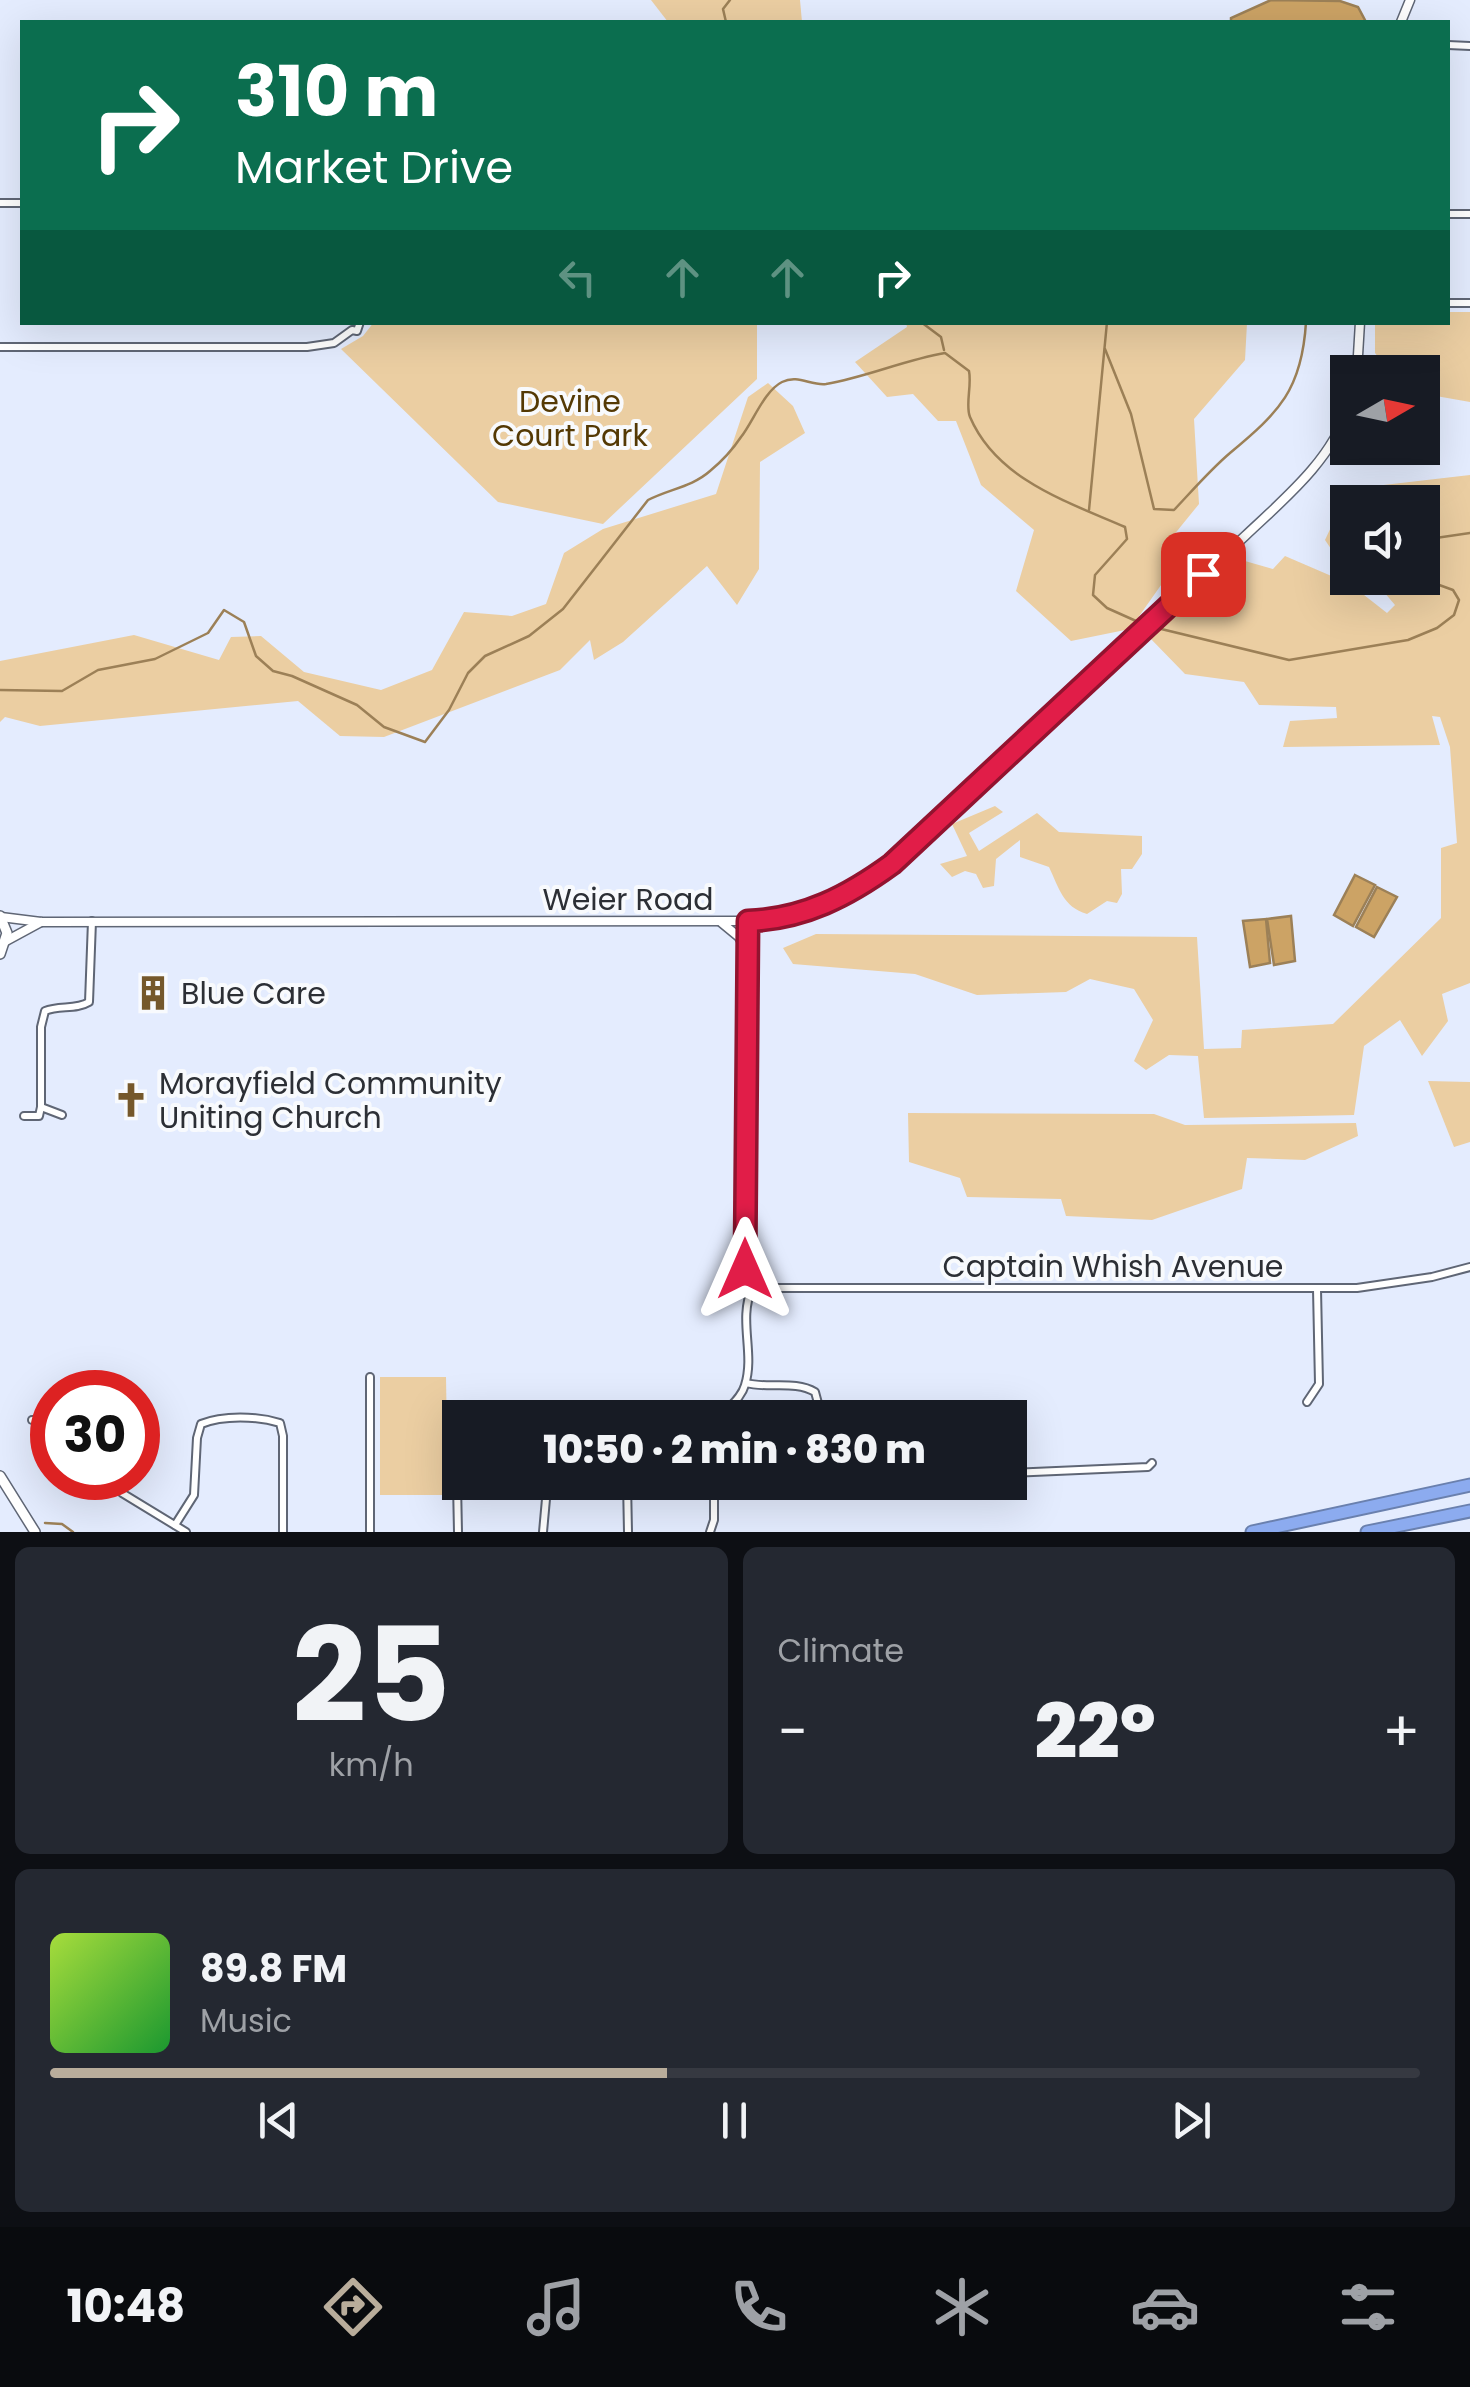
<!DOCTYPE html>
<html lang="en">
<head>
<meta charset="utf-8">
<style>
  body { margin:0; font-family:Poppins,sans-serif; background:#242831; color:#f1f3f6; height:100vh; display:flex; flex-direction:column; font-size:38px; white-space:nowrap }
  * { box-sizing:border-box; margin:0 }
  p { font-size:32px; color:#9ea1a6 }
  .icon { flex:none; width:55px; height:55px; fill:none; stroke:currentColor; stroke-width:2; stroke-linecap:round; stroke-linejoin:round }
  .map { position:relative; height:1532px; overflow:hidden }
  .drawer { display:flex; flex-direction:column; gap:15px; padding:15px; background:#0d0f14; flex:1 }
  .drawer>* { flex:none }
  .banner { position:absolute; left:20px; top:20px; width:1430px; height:305px; border-radius:0px; box-shadow:0 10px 40px #0002; background:#0b6e4f; color:#fff; overflow:hidden }
  .needle { width:65px; rotate:81deg }
  .controls { position:absolute; left:1330px; top:355px; display:grid; gap:20px }
  .controls a { display:grid; place-items:center; width:110px; height:110px; border-radius:0px; background:#171b24; box-shadow:0 10px 40px #0002; font-size:50px }
  .speed { position:absolute; left:30px; top:1370px; display:flex; gap:20px; font-size:50px; font-weight:700; text-align:center }
  .speed>* { display:grid; place-content:center; width:130px; height:130px; border-radius:50%; background:#171b24; box-shadow:0 10px 40px #0002; line-height:1 }
  .speed .limit { border:15px solid #d22; background:#fff; color:#111 }
  .pin { position:absolute; display:grid; place-items:center; width:85px; height:85px; color:#fff; margin:-42px; border-radius:20px; box-shadow:0 5px 15px #0006 }
  .me { position:absolute; width:110px; margin:-55px; rotate:0deg; stroke-linejoin:round; filter:drop-shadow(0 0 8px #0008) }
  .turn { display:flex; align-items:center; gap:35px; height:210px; padding:0 50px; font-size:45px }
  .turn .icon { width:130px; height:130px; stroke-width:2.5 }
  .turn b { display:block; font-size:70px; line-height:85px }
  .lanes { display:flex; align-items:center; height:95px; padding:0 50px; background:#0003; justify-content:center; gap:50px; direction:ltr }
  .lanes .off { opacity:.35 }
  .big { font-size:75px; font-weight:800; line-height:1.1 }
  .drawer .tile { flex:1; display:flex; flex-direction:column; justify-content:center; gap:15px; min-width:0; padding:0 35px; border-radius:15px; background:#242831 }
  .drawer .dial { align-items:center; gap:0 }
  .dial b { font-size:130px; line-height:1 }
  .song { display:flex; align-items:center; gap:30px }
  .cover { width:120px; height:120px; border-radius:15px; background:linear-gradient(135deg,hsl(80 70% 55%),hsl(130 70% 35%)) }
  .played { height:10px; border-radius:5px; background:linear-gradient(90deg,#b9ad9b 45%,#363941 45%) }
  .keys { display:flex; justify-content:space-around; direction:ltr }
  .heat { display:flex; justify-content:space-between; align-items:center; font-size:55px; direction:ltr }
  .drawer .tiles { flex:1; display:grid; gap:15px; grid-template-columns:1fr 1fr }
  .tile:last-child { grid-column:span 2 }
  .trip { position:absolute; left:442px; top:1400px; width:585px; height:100px; border-radius:0px; background:#171b24; box-shadow:0 10px 40px #0002; font-weight:800; line-height:100px; text-align:center }
  .tabs { display:flex; height:160px; justify-content:space-around; align-items:center; background:#090b0e; color:#9ea1a6 }
  .tabs .icon { width:70px; height:70px }
  .tabs .current { color:#b9ad9b }
  .tabs b { font-size:45px; color:#f1f3f6 }
  .map>svg:first-child { display:block }
  .green { fill:#ebcea2 }
  .water { fill:#cca365; stroke:#9c8057; stroke-width:2.5 }
  .lines { fill:none; stroke-linecap:round; stroke-linejoin:round }
  .stream { stroke:#9c8057; stroke-width:2.5 }
  .minor-casing { stroke:#5f6675; stroke-width:10 }
  .tertiary-casing { stroke:#5f6675; stroke-width:11 }
  .secondary-casing { stroke:#5f6675; stroke-width:12 }
  .motorway-casing { stroke:#6a80ae; stroke-width:15 }
  .minor { stroke:#fff; stroke-width:6 }
  .tertiary { stroke:#fff; stroke-width:8 }
  .secondary { stroke:#fff; stroke-width:9 }
  .motorway { stroke:#8cabef; stroke-width:11 }
  .route-casing { stroke:#92132f; stroke-width:25 }
  .route { stroke:#e11d48; stroke-width:18 }
  .labels { text-anchor:middle; dominant-baseline:central; stroke-width:8; stroke-linejoin:round; paint-order:stroke }
  .park-label { font-size:30px; fill:#543904; stroke:#f8fafd }
  .street-label { font-size:30px; fill:#2c2f35; stroke:#f8fafd }
  .poi-label { font-size:30px; fill:#2c2f35; stroke:#f8fafd; text-anchor:start }
</style>
</head>
<body>
<div class="map">
<svg width="1470" height="1532" viewBox="0 0 1470 1532">
  <rect width="100%" height="100%" fill="#e4ecfe"/>
  <g class="green">
    <path d="M651,0H800L802,22H668Z"/>
    <path d="M1448,312H1470V402L1436,396L1423,389L1422,372H1390L1375,353V323L1448,322Z"/>
    <path d="M374,322L757,323V379L603,524L498,502L341,349L363,336Z"/>
    <path d="M906,323H1247L1245,360L1194,419L1199,504L1173,536L1166,578L1130,629L1071,641L1016,591L1034,530L981,485L956,421H938L913,394L887,397L855,362L907,327Z"/>
    <path d="M768,383L793,406L805,433L760,462L759,569L737,605L707,566L623,642L594,660L590,640L560,670L384,737L340,736L298,701L40,726L5,717L0,722V661L134,635L219,660L231,637L261,636L304,672L381,690L432,670L464,612L512,616L546,604L564,553L603,529L716,494L748,397Z"/>
    <path d="M1470,475V983L1442,994L1448,1021L1422,1056L1400,1020L1364,1046L1354,1115L1204,1118L1198,1056L1169,1055L1146,1070L1134,1061L1153,1020L1134,989L1090,979L1066,992L977,995L915,974L793,964L783,948L816,934L1197,937L1204,1049L1241,1048L1242,1030L1333,1024L1441,918V848L1457,843L1450,747L1440,717L1432,716L1440,745L1283,747L1290,721L1337,718L1336,707L1259,705L1244,682L1185,674L1149,637L1245,561L1273,569L1285,556L1350,584L1387,613L1395,605L1372,578H1422V502H1348L1347,568H1344L1325,540L1349,489Z"/>
    <path d="M995,806L1003,812L969,833L979,851L1037,813L1059,832L1142,836V854L1132,869H1121L1122,894L1117,903L1107,901L1087,914C1063,907 1059,888 1049,867L1020,857V840L996,859L994,886L983,888L976,874L965,871L952,877L940,864L967,856L952,824Z"/>
    <path d="M1428,1081L1470,1082V1142L1454,1147Z"/>
    <path d="M908,1113L1154,1114L1185,1125L1356,1123L1358,1136L1305,1160L1247,1158L1242,1189L1152,1220L1066,1216L1061,1199L967,1197L960,1178L909,1162Z"/>
    <path d="M380,1377H446L448,1495H380Z"/>
  </g>
  <g class="water">
    <path d="M1271,0L1340,1L1358,7L1366,22H1231V18Z"/>
    <path d="M1355,875L1375,885L1353,926L1334,915Z"/>
    <path d="M1377,887L1397,897L1374,937L1356,927Z"/>
    <path d="M1291,916L1295,961L1274,965L1267,919Z"/>
    <path d="M1266,919L1270,963L1250,967L1243,921Z"/>
  </g>
  <g class="lines">
    <g class="stream">
      <path d="M726,22L723,9L730,0"/>
      <path d="M921,322L941,337L944,350"/>
      <path d="M1105,349L1131,414L1154,509L1174,510C1192,491 1210,470 1230,453C1279,412 1302,390 1306,322"/>
      <path d="M1089,510L1107,322"/>
      <path d="M1422,540L1470,533"/>
      <path d="M1153,627L1289,660L1408,640L1437,628L1454,615L1459,600L1453,590L1420,578"/>
      <path d="M0,690L62,691L98,670L155,659L208,633L224,610L244,622L256,656L273,671L292,676L357,705L384,727L425,742L449,710L468,673L485,656L529,636L563,609L648,500C669,489 692,487 710,471C721,462 733,449 741,437C753,422 764,391 782,382C798,374 811,386 826,384C867,377 904,360 945,353L969,371C972,386 965,405 970,417C997,480 1068,502 1125,527L1127,539L1095,575L1093,595L1107,608L1145,625"/>
      <path d="M45,1523L62,1524L73,1532"/>
    </g>
    <defs>
      <g id="minor">
        <path d="M1448,45L1470,46"/>
        <path d="M0,203H22"/>
        <path d="M1448,214H1470"/>
        <path d="M1448,303H1470"/>
        <path d="M0,347H307L334,343L352,330L357,331L360,322"/>
        <path d="M62,1115L41,1107V1027L45,1011C59,1005 76,1010 89,1002L92,921"/>
        <path d="M24,1116H39L41,1107"/>
        <path d="M752,1288H1357L1432,1277L1470,1267"/>
        <path d="M746,1383C768,1389 795,1380 815,1392L822,1418"/>
        <path d="M111,1392V1379"/>
        <path d="M1307,1402L1319,1384L1317,1289"/>
        <path d="M720,1418C728,1407 741,1399 745,1385C755,1353 738,1320 752,1288L745,1269L748,921"/>
        <path d="M32,1420H52"/>
        <path d="M1010,1473L1148,1467L1152,1463"/>
        <path d="M112,1478L122,1493L186,1532"/>
        <path d="M627,1482L628,1532"/>
        <path d="M834,1482L840,1490L854,1491L904,1482"/>
        <path d="M822,1493L835,1484"/>
        <path d="M175,1525L194,1495L197,1438L201,1424C223,1415 257,1416 280,1423L283,1436V1532"/>
        <path d="M370,1532V1377"/>
        <path d="M458,1532L456,1435L460,1427"/>
        <path d="M543,1532L547,1488"/>
        <path d="M710,1532L714,1520V1482"/>
      </g>
      <g id="tertiary">
        <path d="M1401,22L1410,0"/>
        <path d="M1357,372L1360,322"/>
        <path d="M1,917L41,922L748,921C804,920 848,896 892,864L1245,536C1283,500 1332,460 1348,408"/>
        <path d="M722,923L739,937L748,953"/>
        <path d="M6,941L41,922"/>
      </g>
      <g id="secondary">
        <path d="M0,916L7,933L0,954"/>
        <path d="M0,1476L35,1532"/>
      </g>
      <g id="motorway">
        <path d="M1252,1532L1470,1485"/>
        <path d="M1367,1532L1470,1511"/>
      </g>
    </defs>
    <use href="#minor" class="minor-casing"/>
    <use href="#tertiary" class="tertiary-casing"/>
    <use href="#secondary" class="secondary-casing"/>
    <use href="#motorway" class="motorway-casing"/>
    <use href="#minor" class="minor"/>
    <use href="#tertiary" class="tertiary"/>
    <use href="#secondary" class="secondary"/>
    <use href="#motorway" class="motorway"/>
  </g>
  <g class="lines">
    <defs>
      <path id="route" d="M745,1269L748,921C804,919 848,896 892,864L1203,574"/>
    </defs>
    <use href="#route" class="route-casing"/>
    <use href="#route" class="route"/>
  </g>
  <defs>
    <symbol id="building-bare" viewBox="-9 -9 18 18"><path d="M-4-6H4V6H1V3H-1V6H-4ZM-2.5-4.3h1.7v1.8h-1.7ZM.8-4.3h1.7v1.8H.8ZM-2.5-1h1.7V.8h-1.7ZM.8-1h1.7V.8H.8Z" fill="#75582b" stroke="#f8fafd" stroke-width="2.5" paint-order="stroke"/></symbol>
    <symbol id="church-bare" viewBox="-9 -9 18 18"><path d="M-1.2-6h2.4v3.5h3.3v2.4h-3.3V6h-2.4V-.1h-3.3v-2.4h3.3Z" fill="#75582b" stroke="#f8fafd" stroke-width="2.5" paint-order="stroke"/></symbol>
  </defs>
  <g fill-rule="evenodd">
    <use href="#building-bare" x="128" y="968" width="50" height="50"/>
    <use href="#church-bare" x="106" y="1075" width="50" height="50"/>
  </g>
  <g class="labels">
    <g class="park-label">
      <text x="570" y="401">Devine<tspan x="570" dy="34">Court Park</tspan></text>
    </g>
    <g class="street-label">
      <text x="628" y="899">Weier Road</text>
      <text x="1113" y="1266">Captain Whish Avenue</text>
    </g>
    <g class="poi-label">
      <text x="181" y="993">Blue Care</text>
      <text x="159" y="1083">Morayfield Community<tspan x="159" dy="34">Uniting Church</tspan></text>
    </g>
  </g>
</svg>
<div class="controls">
<a><svg class="needle" viewBox="-14 -14 28 28"><path d="M0-13l5 13h-10z" fill="#e53935"/><path d="M0 13l5-13h-10z" fill="#9ea1a6"/></svg></a>
<a><svg class="icon" aria-label="sound" viewBox="0 0 24 24"><path d="M4 9h4l5-4v14l-5-4H4zM17 9q2 3 0 6"/></svg></a>
</div>
<div class="speed"><div class="limit">30</div></div>
<div class="pin" style="left:1203px;top:574px;background:#d93025"><svg class="icon" aria-label="arrive" viewBox="0 0 24 24"><path d="M6 21V4h12l-3 4 3 4H6"/></svg></div>
<svg class="me" style="left:745px;top:1269px" viewBox="-20 -20 40 40"><path d="M0-17L14 15 0 8-14 15z" fill="#e11d48" stroke="#fff" stroke-width="4"/></svg>
<div class="trip">10:50 · 2 min · 830 m</div>
<div class="banner">
<div class="turn"><svg class="icon" aria-label="right" viewBox="0 0 24 24"><path d="M7 20v-9h11M14 6l5 5-5 5"/></svg><div><b>310 m</b>Market Drive</div></div>
<div class="lanes"><svg class="icon off" aria-label="left" viewBox="0 0 24 24"><path d="M17 20v-9H6M10 6l-5 5 5 5"/></svg><svg class="icon off" aria-label="ahead" viewBox="0 0 24 24"><path d="M12 20V5M6 11l6-6 6 6"/></svg><svg class="icon off" aria-label="ahead" viewBox="0 0 24 24"><path d="M12 20V5M6 11l6-6 6 6"/></svg><svg class="icon" aria-label="right" viewBox="0 0 24 24"><path d="M7 20v-9h11M14 6l5 5-5 5"/></svg></div>
</div>
</div>
<section class="drawer">
<div class="tiles">
<div class="tile dial"><b>25</b><p>km/h</p></div>
<div class="tile"><p>Climate</p>
<div class="heat"><a>−</a><b class="big">22°</b><a>+</a></div>
</div>
<div class="tile">
<div class="song"><i class="cover"></i><div><b>89.8 FM</b><p>Music</p></div></div>
<div class="played"></div>
<div class="keys"><svg class="icon" aria-label="previous" viewBox="0 0 24 24"><path d="M18 5L8 12l10 7zM5 5v14"/></svg><svg class="icon" aria-label="pause" viewBox="0 0 24 24"><path d="M8 5v14M16 5v14"/></svg><svg class="icon" aria-label="next" viewBox="0 0 24 24"><path d="M6 5l10 7-10 7zM19 5v14"/></svg></div>
</div>
</div>
</section>
<nav class="tabs">
<b>10:48</b>
<svg class="icon current" aria-label="directions" viewBox="0 0 24 24"><path d="M12 3l9 9-9 9-9-9zM9 14v-3h6M13 9l2 2-2 2"/></svg>
<svg class="icon" aria-label="music" viewBox="0 0 24 24"><path d="M9 18V5l10-2v13"/><circle cx="6" cy="18" r="3"/><circle cx="16" cy="16" r="3"/></svg>
<svg class="icon" aria-label="phone" viewBox="0 0 24 24"><path d="M5 4h4l2 5-3 2q2 4 5 5l2-3 5 2v4C11 20 4 13 5 4z"/></svg>
<svg class="icon" aria-label="climate" viewBox="0 0 24 24"><path d="M12 3v18M4 7l16 10M4 17L20 7"/></svg>
<svg class="icon" aria-label="car" viewBox="0 0 24 24"><path d="M5 17H2v-5l4-1 3-4h7l3 4 3 1v5h-3M9 17h6M6 11h13"/><circle cx="7" cy="17" r="2"/><circle cx="17" cy="17" r="2"/></svg>
<svg class="icon" aria-label="filters" viewBox="0 0 24 24"><path d="M4 7h16M4 17h16"/><circle cx="9" cy="7" r="2"/><circle cx="15" cy="17" r="2"/></svg>
</nav>
</body>
</html>
